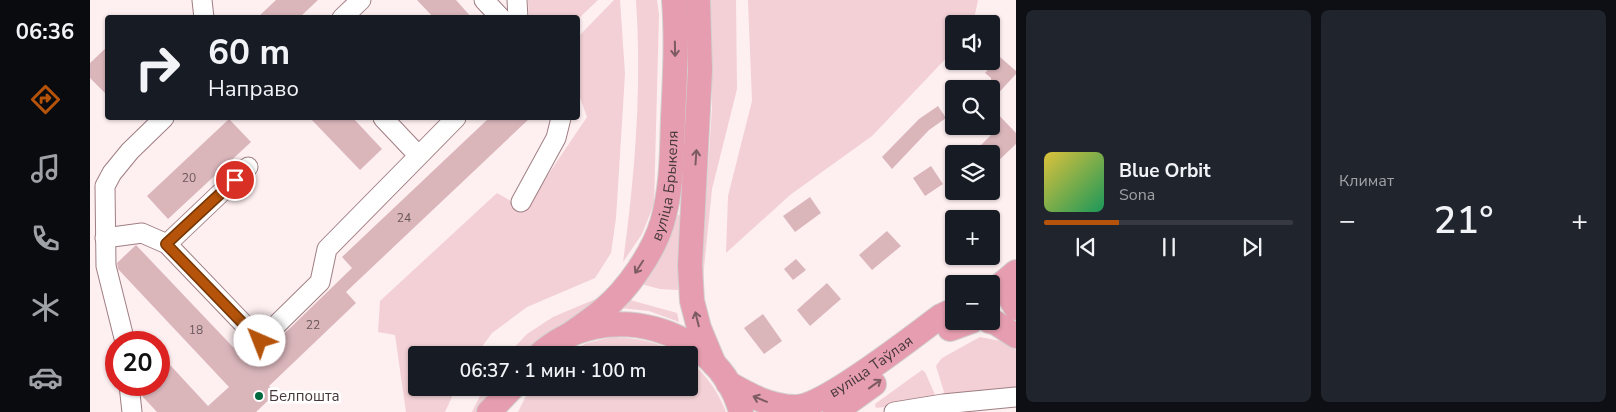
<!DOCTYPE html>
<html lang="ru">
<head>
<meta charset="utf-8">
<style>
  body { margin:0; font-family:"Nunito Sans",sans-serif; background:#20242c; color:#f1f3f6; height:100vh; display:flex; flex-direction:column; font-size:19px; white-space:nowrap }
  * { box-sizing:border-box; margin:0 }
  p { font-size:16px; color:#9ea1a6 }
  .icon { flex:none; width:28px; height:28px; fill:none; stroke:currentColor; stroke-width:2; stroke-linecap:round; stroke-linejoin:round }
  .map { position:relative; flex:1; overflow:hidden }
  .drawer { display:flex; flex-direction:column; gap:10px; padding:10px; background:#0d0f14; width:600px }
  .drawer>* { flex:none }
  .banner { position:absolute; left:15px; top:15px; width:475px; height:105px; border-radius:5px; box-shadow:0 1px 4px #0004; background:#171b24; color:#f1f3f6; overflow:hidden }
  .fabs { position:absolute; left:855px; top:15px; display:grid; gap:10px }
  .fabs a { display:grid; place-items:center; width:55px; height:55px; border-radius:5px; background:#171b24; box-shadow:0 1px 4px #0004; font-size:25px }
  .speed { position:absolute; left:15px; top:331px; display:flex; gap:10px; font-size:25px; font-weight:700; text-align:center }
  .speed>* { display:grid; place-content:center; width:65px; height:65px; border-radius:50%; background:#171b24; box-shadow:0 1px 4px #0004; line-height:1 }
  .speed .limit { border:8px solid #d22; background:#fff; color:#111 }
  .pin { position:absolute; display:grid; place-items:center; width:42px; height:42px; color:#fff; margin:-21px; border:2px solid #fff; border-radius:50%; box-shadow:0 1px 5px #0007 }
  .me { position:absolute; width:55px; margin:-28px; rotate:316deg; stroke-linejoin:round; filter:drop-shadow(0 0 4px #0008) }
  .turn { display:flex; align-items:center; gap:18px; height:105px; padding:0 20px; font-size:22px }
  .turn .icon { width:65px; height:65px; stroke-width:2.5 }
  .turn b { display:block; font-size:35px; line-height:42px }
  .big { font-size:38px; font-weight:600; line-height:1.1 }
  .drawer .widget { flex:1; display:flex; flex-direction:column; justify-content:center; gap:8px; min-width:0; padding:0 18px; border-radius:8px; background:#20242c }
  .song { display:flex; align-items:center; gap:15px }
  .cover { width:60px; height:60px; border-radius:8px; background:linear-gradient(135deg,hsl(50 70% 55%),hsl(150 70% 35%)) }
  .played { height:5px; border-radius:2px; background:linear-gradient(90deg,#b45309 30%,#363941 30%) }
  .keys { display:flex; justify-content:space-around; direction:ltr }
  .heat { display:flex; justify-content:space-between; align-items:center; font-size:28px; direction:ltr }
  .drawer .tiles { flex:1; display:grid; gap:10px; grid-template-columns:repeat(2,1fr) }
  .trip { position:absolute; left:318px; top:346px; width:290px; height:50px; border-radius:5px; background:#171b24; box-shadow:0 1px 4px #0004; font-weight:600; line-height:50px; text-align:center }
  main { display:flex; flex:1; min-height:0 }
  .tabs { display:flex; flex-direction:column; width:90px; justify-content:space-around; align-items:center; background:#090b0e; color:#9ea1a6 }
  .tabs .icon { width:35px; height:35px }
  .tabs .active { color:#b45309 }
  .tabs b { font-size:22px; color:#f1f3f6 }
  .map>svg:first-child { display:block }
  .green { fill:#f2d0d5 }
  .building { fill:#dab6bb }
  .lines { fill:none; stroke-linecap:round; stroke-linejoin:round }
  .minor-casing { stroke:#9f7e83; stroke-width:21 }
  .major-casing { stroke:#d2cfcf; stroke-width:26 }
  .minor { stroke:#fff; stroke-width:19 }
  .major { stroke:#e59daf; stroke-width:24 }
  .oneway { stroke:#7d5b62 }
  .route-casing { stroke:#753606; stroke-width:12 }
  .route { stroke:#b45309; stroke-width:9 }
  .poi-dot { fill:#00683e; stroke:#fff; stroke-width:2 }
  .labels { text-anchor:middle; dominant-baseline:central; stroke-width:5; stroke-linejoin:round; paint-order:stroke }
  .number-label { font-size:12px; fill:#6a575a }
  .street-label { font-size:15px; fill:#453739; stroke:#fff }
  .poi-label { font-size:15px; fill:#453739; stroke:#fff; text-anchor:start }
</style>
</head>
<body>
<main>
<nav class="tabs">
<b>06:36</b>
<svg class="icon active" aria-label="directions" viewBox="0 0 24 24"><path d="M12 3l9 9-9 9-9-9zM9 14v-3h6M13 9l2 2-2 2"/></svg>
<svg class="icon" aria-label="music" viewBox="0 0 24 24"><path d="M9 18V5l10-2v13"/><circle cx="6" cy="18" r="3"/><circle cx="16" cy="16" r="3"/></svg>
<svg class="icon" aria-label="phone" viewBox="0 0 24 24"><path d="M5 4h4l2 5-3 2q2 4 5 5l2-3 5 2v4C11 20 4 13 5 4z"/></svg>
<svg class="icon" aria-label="climate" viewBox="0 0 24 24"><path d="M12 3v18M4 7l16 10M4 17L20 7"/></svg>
<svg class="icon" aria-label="car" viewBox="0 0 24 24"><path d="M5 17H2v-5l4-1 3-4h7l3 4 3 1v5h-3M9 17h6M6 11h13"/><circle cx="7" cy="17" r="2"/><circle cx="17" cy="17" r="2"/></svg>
</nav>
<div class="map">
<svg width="926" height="412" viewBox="0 0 926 412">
  <rect width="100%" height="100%" fill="#feeff1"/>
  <g class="green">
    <path d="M438,0H508L488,19V18L439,17Z"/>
    <path d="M524,0H530L535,74L526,218L521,253L505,278L437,307L402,333L386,355H326V388H366L355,412H316L305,335L288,332L290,301L407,193L435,209L497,117L488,92V37Z"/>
    <path d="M546,0H567L569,14L564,204L552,234L533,262C545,175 552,88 546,0Z"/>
    <path d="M621,0H646L647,89L622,189L612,288L611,275L622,107Z"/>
    <path d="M658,0H888L883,24H864V50L782,136L700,195L636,253L638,196L662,101Z"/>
    <path d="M588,215H593L588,290L570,289L551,284L573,247Z"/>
    <path d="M524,286L510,306L472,326L439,347L432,355H417L437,334L463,317L508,298Z"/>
    <path d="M540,300L587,313L589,322L559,311L531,308Z"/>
    <path d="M522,337C550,338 567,342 591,355H472L497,343Z"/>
    <path d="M890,337L916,342L926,350V389L855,395L846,366L852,358Z"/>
    <path d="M599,360C617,376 627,390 636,412H428L440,388H599Z"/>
    <path d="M832,370L835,372L846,397L841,401L786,408L785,404Z"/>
    <path d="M394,388H406L386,412H382Z"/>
  </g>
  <g class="building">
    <path d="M186,0H228L209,18H167Z"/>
    <path d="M327,0H366L382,18H344Z"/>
    <path d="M18,46V96L0,78V63Z"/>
    <path d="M910,57L926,71V74L901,101V78L895,73Z"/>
    <path d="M848,106L856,118L839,130L802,169L792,157L829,119Z"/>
    <path d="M901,107L926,133V144L907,162L901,156V154H899L891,145L901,135Z"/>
    <path d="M220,118H263L292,149L270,170Z"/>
    <path d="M399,118H440L256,292L266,303L179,386L186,393L166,412H67L53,397V385H69V353L118,406L139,387L28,269L27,263L46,245L161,366L262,268L252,257Z"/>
    <path d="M139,119L161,142L78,219L57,196Z"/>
    <path d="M841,166L853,184L835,196L823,178Z"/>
    <path d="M720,197L731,213L705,232L693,216Z"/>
    <path d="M797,231L811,246L782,270L769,255Z"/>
    <path d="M706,259L716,270L703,280L694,269Z"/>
    <path d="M737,283L751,299L720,326L707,310Z"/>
    <path d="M673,314L692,341L674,354L654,328Z"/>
  </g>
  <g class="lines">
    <defs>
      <g id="minor">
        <path d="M112,0L114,18"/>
        <path d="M394,0L411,18"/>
        <path d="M427,0L428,18"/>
        <path d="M252,18L271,0"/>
        <path d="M293,118L328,155"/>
        <path d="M431,202L466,138L471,118"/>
        <path d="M15,238L52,233L77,244L170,341L230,282L237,249L366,118"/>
        <path d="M77,244L158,167"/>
        <path d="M35,342L16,266L15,186L22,173L40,151L74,118"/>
        <path d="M39,385L42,412"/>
        <path d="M804,412L853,404L926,397"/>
      </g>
      <g id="major">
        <path d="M608,0L610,70L600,265L602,301L609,328L624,364"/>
        <path d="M912,284L926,308"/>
        <path d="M901,293L926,272"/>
        <path d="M899,321L906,323L926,336"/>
        <path d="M860,329L882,321"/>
        <path id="s1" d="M479,335C490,327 503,319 513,310C537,290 563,253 572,223C582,190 582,152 583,118C585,78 587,39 584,0"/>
        <path d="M449,355C513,296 628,326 651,412"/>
        <path id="s2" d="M638,383C659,395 680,407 706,407C734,407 824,336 851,316L864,310"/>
        <path d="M399,412L422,388"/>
        <path d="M745,412L784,384"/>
      </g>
    </defs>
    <use href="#minor" class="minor-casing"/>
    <use href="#major" class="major-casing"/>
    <use href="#minor" class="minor"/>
    <use href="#major" class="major"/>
  </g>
  <defs><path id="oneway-shaft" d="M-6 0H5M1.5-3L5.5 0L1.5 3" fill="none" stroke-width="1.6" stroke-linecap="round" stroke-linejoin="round" transform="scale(1.25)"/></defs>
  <g class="oneway">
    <use href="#oneway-shaft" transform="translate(585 49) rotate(89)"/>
    <use href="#oneway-shaft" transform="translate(606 157) rotate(-86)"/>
    <use href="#oneway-shaft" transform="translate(549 267) rotate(123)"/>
    <use href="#oneway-shaft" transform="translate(607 319) rotate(-104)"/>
    <use href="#oneway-shaft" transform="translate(785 384) rotate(-36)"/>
    <use href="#oneway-shaft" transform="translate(670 399) rotate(-158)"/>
  </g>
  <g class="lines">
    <defs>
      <path id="route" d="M145,180L76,244L170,341"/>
    </defs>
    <use href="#route" class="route-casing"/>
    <use href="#route" class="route"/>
  </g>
  <circle class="poi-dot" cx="169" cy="396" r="5"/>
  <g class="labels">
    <g class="number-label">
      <text x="99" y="178">20</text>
      <text x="314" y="218">24</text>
      <text x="223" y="325">22</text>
      <text x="106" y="330">18</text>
    </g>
    <g class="street-label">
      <text stroke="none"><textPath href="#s1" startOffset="186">вуліца Брыкеля</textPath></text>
      <text stroke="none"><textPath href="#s2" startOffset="159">вуліца Таўлая</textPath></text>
    </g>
    <g class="poi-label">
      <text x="179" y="396">Белпошта</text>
    </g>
  </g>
</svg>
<div class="fabs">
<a><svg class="icon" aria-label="sound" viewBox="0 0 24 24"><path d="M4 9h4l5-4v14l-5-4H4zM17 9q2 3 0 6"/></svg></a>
<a><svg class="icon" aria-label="search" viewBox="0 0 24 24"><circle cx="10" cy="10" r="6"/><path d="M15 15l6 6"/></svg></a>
<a><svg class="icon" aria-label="layers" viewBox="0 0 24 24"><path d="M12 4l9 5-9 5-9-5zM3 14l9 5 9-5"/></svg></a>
<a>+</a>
<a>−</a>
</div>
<div class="speed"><div class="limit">20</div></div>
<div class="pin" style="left:145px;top:180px;background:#d93025"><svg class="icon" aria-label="arrive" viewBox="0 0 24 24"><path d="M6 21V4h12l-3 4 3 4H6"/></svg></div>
<svg class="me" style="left:170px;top:341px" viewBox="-20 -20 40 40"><circle r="19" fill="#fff"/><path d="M0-13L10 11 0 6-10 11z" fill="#b45309"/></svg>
<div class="trip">06:37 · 1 мин · 100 m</div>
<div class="banner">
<div class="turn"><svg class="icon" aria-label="right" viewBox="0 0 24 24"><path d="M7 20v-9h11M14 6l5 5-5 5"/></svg><div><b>60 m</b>Направо</div></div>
</div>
</div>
<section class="drawer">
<div class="tiles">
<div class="widget">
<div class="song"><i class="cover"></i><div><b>Blue Orbit</b><p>Sona</p></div></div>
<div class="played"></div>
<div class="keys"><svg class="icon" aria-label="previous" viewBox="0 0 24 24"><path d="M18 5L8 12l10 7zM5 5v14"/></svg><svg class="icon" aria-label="pause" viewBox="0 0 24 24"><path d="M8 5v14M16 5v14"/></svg><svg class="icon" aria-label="next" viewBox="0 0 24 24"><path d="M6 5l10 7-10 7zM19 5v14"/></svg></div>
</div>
<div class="widget"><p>Климат</p>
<div class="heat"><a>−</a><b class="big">21°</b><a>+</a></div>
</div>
</div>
</section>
</main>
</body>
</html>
